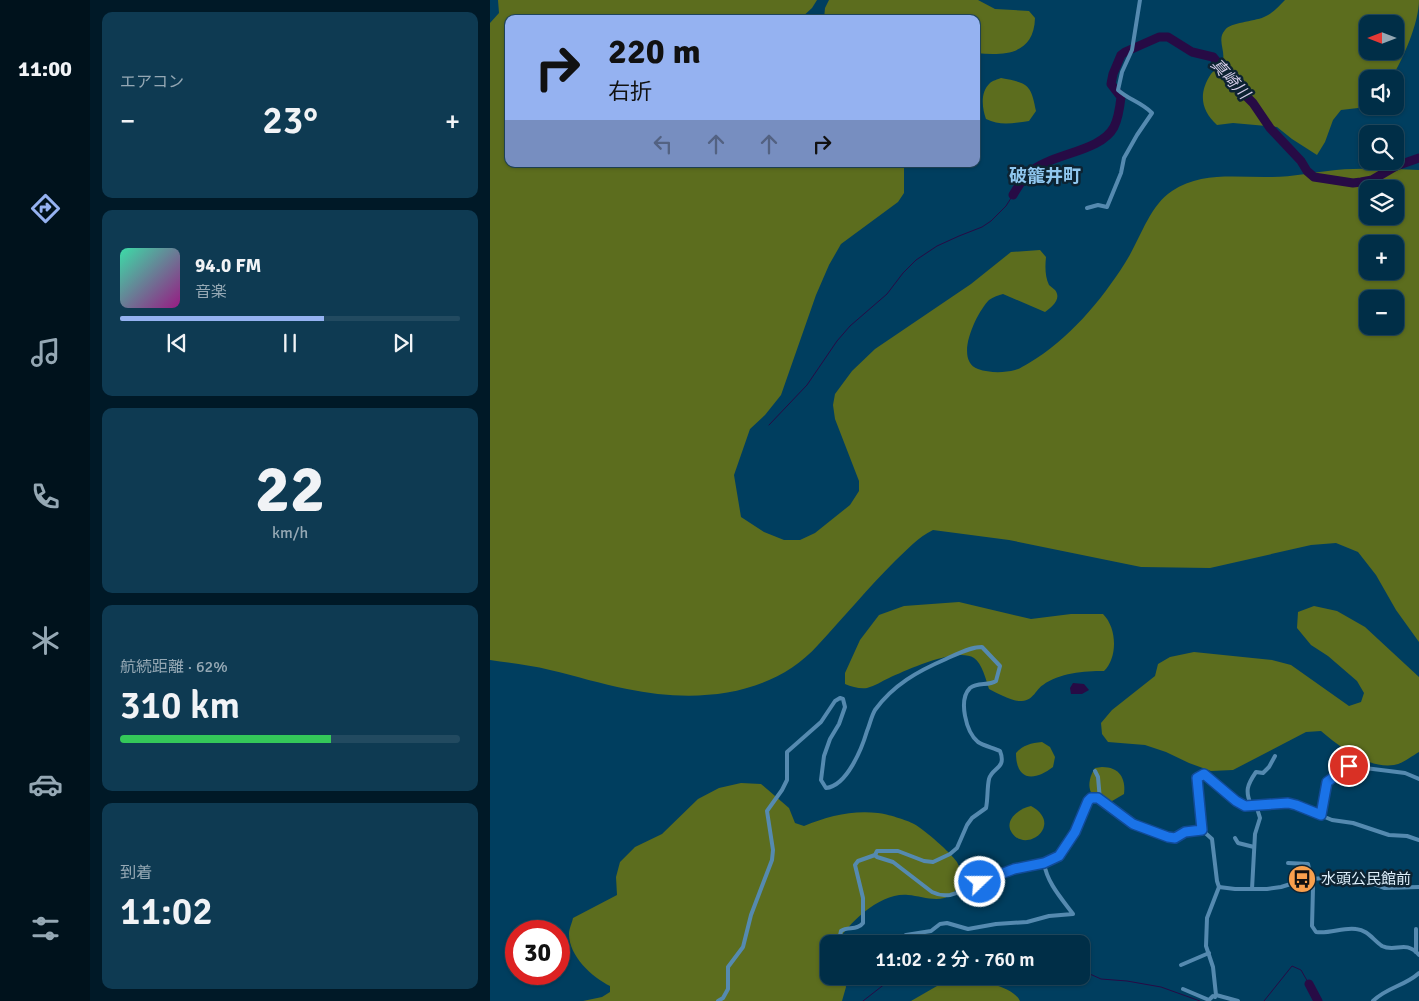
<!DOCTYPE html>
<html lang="ja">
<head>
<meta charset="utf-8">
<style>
  body { margin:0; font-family:Signika,"Noto Sans JP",sans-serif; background:#0e3a52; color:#f1f3f6; height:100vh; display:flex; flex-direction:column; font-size:19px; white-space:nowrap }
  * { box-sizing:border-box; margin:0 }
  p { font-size:16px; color:#95a8b4 }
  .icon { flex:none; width:28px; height:28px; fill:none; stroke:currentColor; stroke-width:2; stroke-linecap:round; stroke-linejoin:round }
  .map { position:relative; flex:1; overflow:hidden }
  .side { display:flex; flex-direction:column; gap:12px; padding:12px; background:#001927; width:400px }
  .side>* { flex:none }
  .hud { position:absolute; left:15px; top:15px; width:475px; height:152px; border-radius:10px; box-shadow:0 1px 4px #0004,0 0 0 1px #224a60; background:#95b2f1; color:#111; overflow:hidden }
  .needle { width:32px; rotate:270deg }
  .buttons { position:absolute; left:869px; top:15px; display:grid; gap:10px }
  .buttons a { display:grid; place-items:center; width:45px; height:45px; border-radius:10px; background:#002e47; box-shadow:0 1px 4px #0004,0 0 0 1px #224a60; font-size:25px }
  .speed { position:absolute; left:15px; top:920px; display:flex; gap:10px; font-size:25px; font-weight:700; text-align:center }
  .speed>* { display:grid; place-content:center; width:65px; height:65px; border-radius:50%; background:#002e47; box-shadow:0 1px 4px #0004,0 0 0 1px #224a60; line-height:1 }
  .speed .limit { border:8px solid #d22; background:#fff; color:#111 }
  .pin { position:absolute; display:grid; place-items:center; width:42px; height:42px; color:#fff; margin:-21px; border:2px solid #fff; border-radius:50%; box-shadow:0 1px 5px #0007 }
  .me { position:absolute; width:55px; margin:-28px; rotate:68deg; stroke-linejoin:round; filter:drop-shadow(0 0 4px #0008) }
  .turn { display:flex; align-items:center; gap:18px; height:105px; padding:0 20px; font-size:22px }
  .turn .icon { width:65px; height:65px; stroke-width:2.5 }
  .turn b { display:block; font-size:35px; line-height:42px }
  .lanes { display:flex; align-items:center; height:48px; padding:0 20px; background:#0003; justify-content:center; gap:25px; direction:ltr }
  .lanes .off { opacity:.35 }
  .big { font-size:38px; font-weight:600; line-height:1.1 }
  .side .widget { flex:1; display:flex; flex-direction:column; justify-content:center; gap:8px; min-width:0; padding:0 18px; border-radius:10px; background:#0e3a52 }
  .side .dial { align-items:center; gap:0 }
  .dial b { font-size:65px; line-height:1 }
  .song { display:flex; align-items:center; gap:15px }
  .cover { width:60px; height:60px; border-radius:8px; background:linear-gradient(135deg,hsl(160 70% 55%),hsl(310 70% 35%)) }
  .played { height:5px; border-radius:2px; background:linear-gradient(90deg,#95b2f1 60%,#224a60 60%) }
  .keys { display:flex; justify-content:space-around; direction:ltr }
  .heat { display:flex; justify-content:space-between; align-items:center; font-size:28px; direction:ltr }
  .charge { height:8px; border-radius:4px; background:linear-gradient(90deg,#34c759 62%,#224a60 0) }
  .trip { position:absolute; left:330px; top:935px; width:270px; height:50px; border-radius:10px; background:#002e47; box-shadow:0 1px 4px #0004,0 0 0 1px #224a60; font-weight:600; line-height:50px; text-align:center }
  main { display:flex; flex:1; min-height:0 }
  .tabs { display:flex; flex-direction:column; width:90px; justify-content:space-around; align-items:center; background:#00121c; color:#95a8b4 }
  .tabs .icon { width:35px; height:35px }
  .tabs .selected { color:#95b2f1 }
  .tabs b { font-size:22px; color:#f1f3f6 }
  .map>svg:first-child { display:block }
  .green { fill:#5c6d1e; fill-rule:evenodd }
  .water { fill:#270b45 }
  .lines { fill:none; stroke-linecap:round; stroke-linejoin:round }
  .stream { stroke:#270b45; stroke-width:1 }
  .river { stroke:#270b45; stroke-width:9 }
  .street { stroke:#558ab0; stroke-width:4 }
  .route-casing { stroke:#114b97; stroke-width:12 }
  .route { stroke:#1a73e8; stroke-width:9 }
  .labels { text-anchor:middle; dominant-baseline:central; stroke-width:5; stroke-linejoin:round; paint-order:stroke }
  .poi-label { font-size:15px; fill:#ddeefa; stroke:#0d2332; text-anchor:start }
  .water-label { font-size:16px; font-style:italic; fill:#d6cde9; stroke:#0d2332 }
  .quarter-label { font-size:18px; font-weight:bold; fill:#90c7ef; stroke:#0d2332 }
</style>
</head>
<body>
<main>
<nav class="tabs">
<b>11:00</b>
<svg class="icon selected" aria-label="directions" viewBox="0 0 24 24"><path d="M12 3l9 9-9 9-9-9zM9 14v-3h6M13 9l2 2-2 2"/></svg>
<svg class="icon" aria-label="music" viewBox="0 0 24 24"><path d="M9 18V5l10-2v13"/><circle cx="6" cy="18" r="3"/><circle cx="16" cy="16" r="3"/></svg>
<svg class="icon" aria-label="phone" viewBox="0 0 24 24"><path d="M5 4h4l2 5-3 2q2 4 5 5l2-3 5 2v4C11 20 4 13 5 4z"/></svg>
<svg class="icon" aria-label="climate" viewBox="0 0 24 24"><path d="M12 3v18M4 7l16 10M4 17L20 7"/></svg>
<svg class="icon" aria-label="car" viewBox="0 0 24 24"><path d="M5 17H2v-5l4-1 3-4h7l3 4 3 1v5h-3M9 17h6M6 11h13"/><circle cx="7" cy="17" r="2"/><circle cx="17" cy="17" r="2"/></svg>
<svg class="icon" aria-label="filters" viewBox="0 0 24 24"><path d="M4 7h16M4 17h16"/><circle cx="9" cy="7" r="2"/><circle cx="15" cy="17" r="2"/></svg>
</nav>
<section class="side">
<div class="widget"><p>エアコン</p>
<div class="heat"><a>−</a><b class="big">23°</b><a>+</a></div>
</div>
<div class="widget">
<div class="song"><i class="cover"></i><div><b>94.0 FM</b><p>音楽</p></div></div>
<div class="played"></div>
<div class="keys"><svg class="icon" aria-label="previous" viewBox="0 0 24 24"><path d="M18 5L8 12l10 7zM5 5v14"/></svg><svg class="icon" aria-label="pause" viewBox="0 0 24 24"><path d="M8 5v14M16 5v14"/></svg><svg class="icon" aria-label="next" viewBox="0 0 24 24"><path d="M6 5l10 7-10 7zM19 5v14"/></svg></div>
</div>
<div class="widget dial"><b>22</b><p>km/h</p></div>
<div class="widget"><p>航続距離 · 62%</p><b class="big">310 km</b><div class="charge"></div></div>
<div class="widget"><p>到着</p><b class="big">11:02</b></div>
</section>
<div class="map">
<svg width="929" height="1001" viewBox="0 0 929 1001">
  <rect width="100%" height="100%" fill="#003e5f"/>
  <g class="green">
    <path d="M8,0H327L322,8L310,19H19V164H414V193L408,202L351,244L339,265L326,295L291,395L275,415L260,429L244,475L251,517L274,532L294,540H310L325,533L360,505L369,491V481L345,419L343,405L345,394L362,371L385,349L481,284L521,252L550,250L556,257C555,266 555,277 559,285C561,287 563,288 565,290C572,299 562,307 555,312L513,294C509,295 503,297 499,300C487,312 463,360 488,369C499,373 514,373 525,370C530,369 535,365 539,363C578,340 611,301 635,263C650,240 659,206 682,191C712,171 748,178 782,177C803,177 824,172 846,170C873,168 902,169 929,170V642L906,610L886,575L868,552L846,543L821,545L720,568L651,567L519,540L443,530C428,537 417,550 405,561C378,588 354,617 328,645C280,698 204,703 137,689C111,684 86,676 60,670C40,665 20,663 0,660V23L9,13ZM878,189H905V216H878ZM878,244H905V271H878ZM878,299H905V326H878Z"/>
    <path d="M339,0H488L505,9L539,11L545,18C544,54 516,56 486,53V19H334L335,8Z"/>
    <path d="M795,0H929C929,23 913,59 901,79H878L877,101L868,108L851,110L843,120L835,142L827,155L802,139L787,127L743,123L727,125C711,111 708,93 721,74C724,70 730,68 732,63C737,52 726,40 735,30C741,22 763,22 774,17C782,14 789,6 795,0ZM878,24H905V51H878Z"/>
    <path d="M511,78C538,83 541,84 546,111L539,121C524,123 510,126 496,119C492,108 490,92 500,83C502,81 508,79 511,78Z"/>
    <path d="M469,602L541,619L581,614H613C627,628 628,657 614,671C594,671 569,673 553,685C546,689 544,700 532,701C523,702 507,693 499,689C496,680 492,663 484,658C466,647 417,670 399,678C392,681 385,686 377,688C370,689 362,687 355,684V673L370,640L389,615L414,606Z"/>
    <path d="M824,606L847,611L875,627L929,677V752C922,756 912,764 904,765C878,769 850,747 831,731L816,732L743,770L721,771L699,763L676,752L655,745L618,742L612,734L611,723L622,710L665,676L668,664L680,657L704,652L782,660L801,665L859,706L871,702L874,693L867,681L838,656L821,645L807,628L808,612Z"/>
    <path d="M552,742L560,747L565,757L563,767C545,781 526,782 526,753C533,745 541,743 552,742Z"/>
    <path d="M612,767C629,767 636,778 634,794L617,804C598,800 595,783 605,768Z"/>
    <path d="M251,783L271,784L299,808L305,823L314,826C338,816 362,810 388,813C397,814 417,820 424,824C435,830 461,853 467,862C472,870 470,888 462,894C449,904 433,896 418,895C391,892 359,922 346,944H339V976H354L356,987L352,1001H93L112,997L120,992V986C102,977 79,956 79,934C79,929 82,923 83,918L127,895L126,877L130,862L145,847L172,834L208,799L229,788Z"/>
    <path d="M541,806C574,824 537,854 522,833C513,820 530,808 541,806Z"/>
    <path d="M475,978C490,981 523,986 530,1001H421L447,986Z"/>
  </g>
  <path class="water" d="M583,683L594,684L599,690L592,694H581L580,688Z"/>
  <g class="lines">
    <g class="stream">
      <path d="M279,425L317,385L347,341L360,326L397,294L413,273L426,260L447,246L469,236L492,227L501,221L516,206L523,195"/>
      <path d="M591,970L611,979L637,981L671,987L710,1001"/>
      <path d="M373,1001L405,976"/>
      <path d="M774,1001L802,966L811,970L819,984"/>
    </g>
    <g class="river">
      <path d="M523,195C528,187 532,179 539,173C560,153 610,153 624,127C628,119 630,106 631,97L621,84L623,74L631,55L635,52L669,37H678L702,52L723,57L728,63L733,73L763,103L780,128L811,161L817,171L824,177L863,183L871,182L882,180L906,166L929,158"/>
      <path d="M819,984L828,1001"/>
    </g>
    <g class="street">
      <path d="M597,208L608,205L617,207L631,173L634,158L647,135L662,113C651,102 639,100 628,90L632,72L642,50L650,0"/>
      <path d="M605,771L608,777L610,800"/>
      <path d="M761,805C755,791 757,785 766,772L773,773L779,767L785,756"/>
      <path d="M831,815L837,782L859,766L915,773L929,779"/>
      <path d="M712,830L707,778L714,774L746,801L755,806L798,803L806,805L842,820L863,823L899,835L917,836L929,840"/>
      <path d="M745,838L748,843L764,847"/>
      <path d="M385,855L387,857L403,862L442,892C448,895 453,896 460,895C482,890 502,873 525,868C539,865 559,867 570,856C582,844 591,817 598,801L601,798L608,799L643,824L679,837L685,838L695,832L712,830L722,839L727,881L729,887L717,918L716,946L723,967L726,995L748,1001"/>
      <path d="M798,863L818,864L823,888L822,926L826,932C840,934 853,927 866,929C878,930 883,940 892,946C906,953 915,939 929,955"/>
      <path d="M729,887L745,889H777L791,887L817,879L858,877L870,879L894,888L929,887"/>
      <path d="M762,889L765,834L770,818L766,805"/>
      <path d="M926,929V952"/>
      <path d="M403,944L416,935L441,931L450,924L457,923L478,929L506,924L537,922L559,916L583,914C572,899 557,883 554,863"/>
      <path d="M691,965L719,953"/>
      <path d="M693,989L719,1000L723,996L725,997"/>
      <path d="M228,1001L233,998L238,989V967L253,947L261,915L282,860L283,850L277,811L292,790L297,780V752L331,722L345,701L350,698L353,699L355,707L349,724L340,739L334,756L331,780L336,788C357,786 372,748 377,731C380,724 381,717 385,710C403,685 428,671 456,659C467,654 480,647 492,647L510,666L506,681C498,686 488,682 480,688C468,700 476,732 488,742C494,746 504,748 510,751C517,769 502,767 499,779C497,788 498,799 496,808L482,818L477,825L467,848L460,854L443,862L434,861L408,851H387L385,855L368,861L365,865L373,898V923C367,931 358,926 351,931L348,944"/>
      <path d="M883,1001C897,987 915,986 929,973"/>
    </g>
  </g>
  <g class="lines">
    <defs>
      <path id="route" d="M490,882L524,869L554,863L569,856L585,832L598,801L601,798H608L643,824L678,837L685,838L695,832L712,830L707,778L714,774L746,801L755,806L798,803L806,805L831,815L837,782L859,766"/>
    </defs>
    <use href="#route" class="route-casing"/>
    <use href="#route" class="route"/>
  </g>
  <defs>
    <symbol id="bus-disc" viewBox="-11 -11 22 22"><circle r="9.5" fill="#f9a04d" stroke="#0d2332"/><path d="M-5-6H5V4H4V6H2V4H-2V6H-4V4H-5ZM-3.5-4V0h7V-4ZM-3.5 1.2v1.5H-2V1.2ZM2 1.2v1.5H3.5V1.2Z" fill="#111"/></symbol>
  </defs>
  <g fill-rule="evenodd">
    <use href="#bus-disc" x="796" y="863" width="32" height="32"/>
  </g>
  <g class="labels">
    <g class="poi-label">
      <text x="831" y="879">水頭公民館前</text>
    </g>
    <g class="water-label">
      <text transform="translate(740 79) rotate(47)">真崎川</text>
    </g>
    <g class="quarter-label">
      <text x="555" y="176">破籠井町</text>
    </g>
  </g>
</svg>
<div class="buttons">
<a><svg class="needle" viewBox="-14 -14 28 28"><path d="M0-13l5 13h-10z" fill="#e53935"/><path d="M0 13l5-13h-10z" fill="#95a8b4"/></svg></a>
<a><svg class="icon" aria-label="sound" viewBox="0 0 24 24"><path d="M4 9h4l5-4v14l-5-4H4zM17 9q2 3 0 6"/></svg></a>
<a><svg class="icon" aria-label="search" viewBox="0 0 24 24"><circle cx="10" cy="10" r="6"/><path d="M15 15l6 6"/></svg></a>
<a><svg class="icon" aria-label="layers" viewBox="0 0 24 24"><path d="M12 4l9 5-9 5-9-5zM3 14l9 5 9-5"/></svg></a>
<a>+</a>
<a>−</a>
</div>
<div class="speed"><div class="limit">30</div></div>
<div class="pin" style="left:859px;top:766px;background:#d93025"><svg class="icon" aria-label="arrive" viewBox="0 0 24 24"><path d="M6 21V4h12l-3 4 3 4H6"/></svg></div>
<svg class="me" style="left:490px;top:882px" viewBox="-20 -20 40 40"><circle r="17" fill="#1a73e8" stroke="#fff" stroke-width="3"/><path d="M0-11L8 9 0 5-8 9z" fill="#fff"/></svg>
<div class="trip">11:02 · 2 分 · 760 m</div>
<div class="hud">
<div class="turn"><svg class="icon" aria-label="right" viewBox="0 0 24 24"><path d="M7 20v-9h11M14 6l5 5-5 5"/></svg><div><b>220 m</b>右折</div></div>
<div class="lanes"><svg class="icon off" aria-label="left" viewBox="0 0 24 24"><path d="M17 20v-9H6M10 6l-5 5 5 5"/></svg><svg class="icon off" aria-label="ahead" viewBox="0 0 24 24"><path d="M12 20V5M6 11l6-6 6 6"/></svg><svg class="icon off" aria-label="ahead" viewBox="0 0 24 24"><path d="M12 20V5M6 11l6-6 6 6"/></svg><svg class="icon" aria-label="right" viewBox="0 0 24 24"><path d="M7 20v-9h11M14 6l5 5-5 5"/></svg></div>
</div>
</div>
</main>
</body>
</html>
